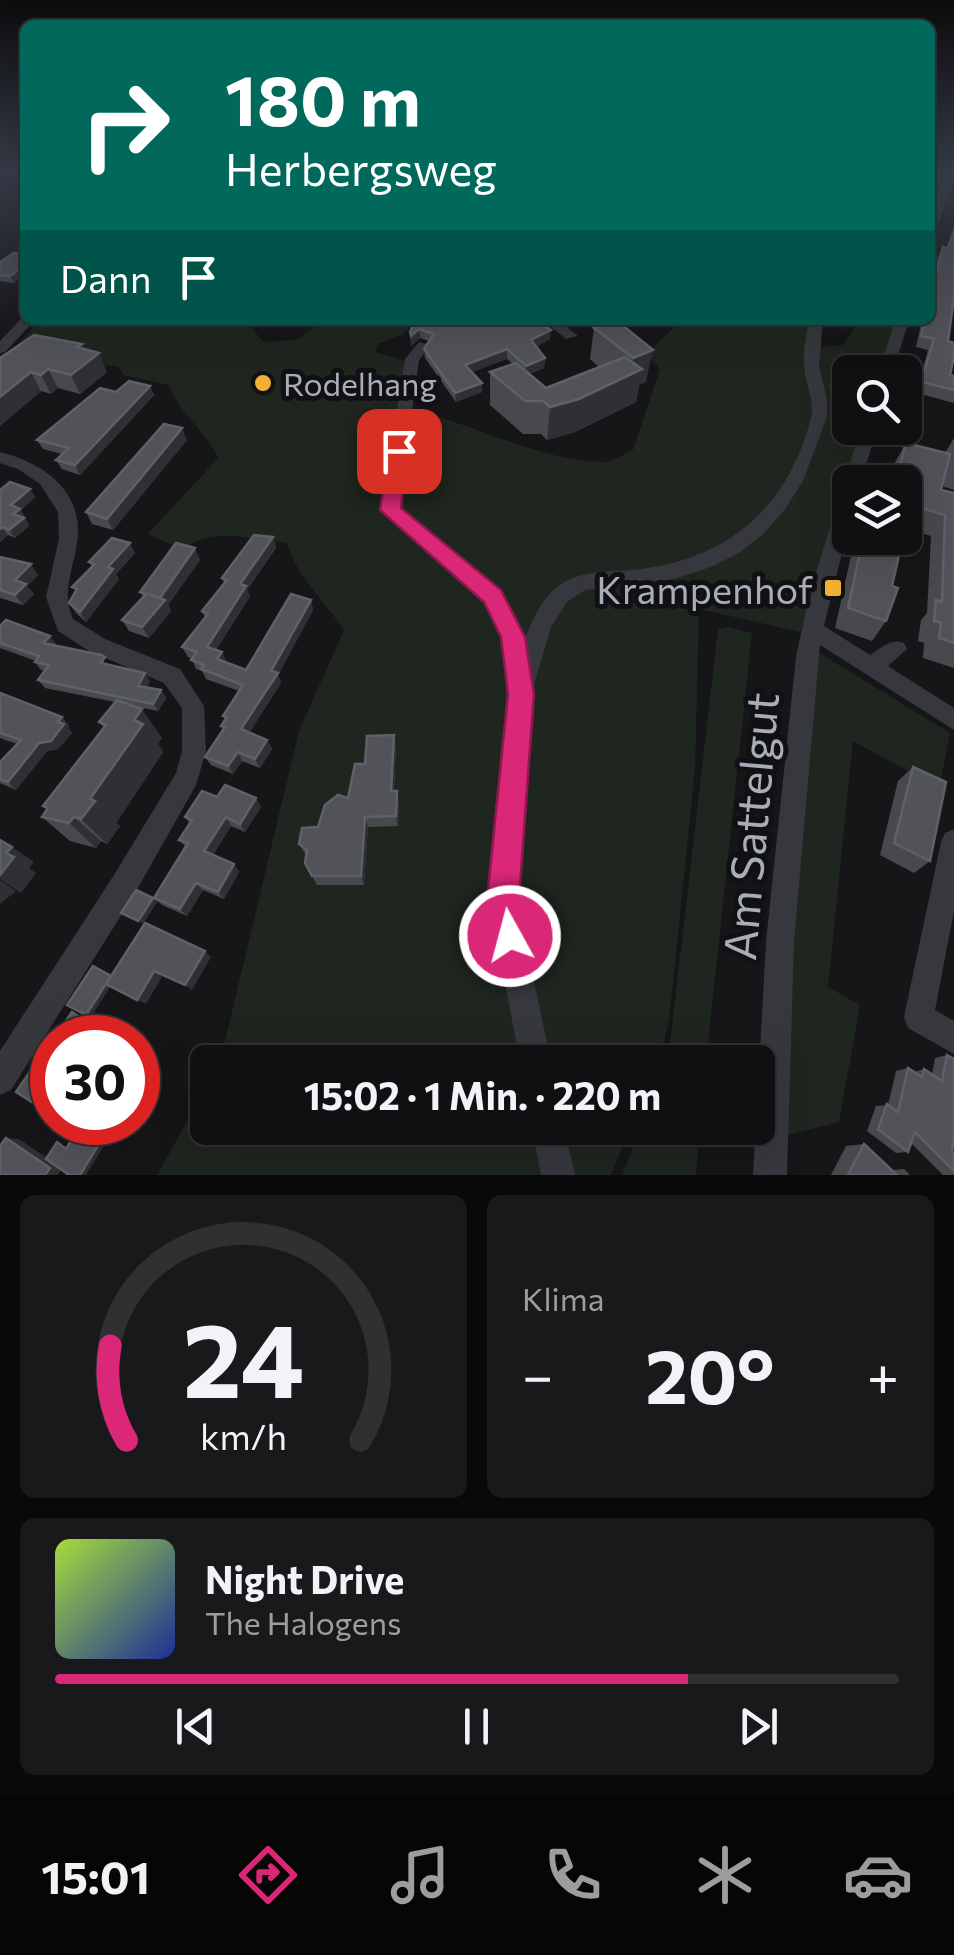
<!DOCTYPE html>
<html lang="de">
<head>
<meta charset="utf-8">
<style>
  body { margin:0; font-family:Commissioner,sans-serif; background:#19191b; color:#f1f3f6; height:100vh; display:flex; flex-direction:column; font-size:38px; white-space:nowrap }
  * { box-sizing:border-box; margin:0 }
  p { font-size:32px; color:#9c9d9f }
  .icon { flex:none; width:55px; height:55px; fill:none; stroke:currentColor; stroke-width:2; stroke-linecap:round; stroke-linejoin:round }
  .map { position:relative; height:1175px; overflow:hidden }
  .drawer { display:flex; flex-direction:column; gap:20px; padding:20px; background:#09090a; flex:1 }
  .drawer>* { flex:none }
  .hud { position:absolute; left:20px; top:20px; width:915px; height:305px; border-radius:15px; box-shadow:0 10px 40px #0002,0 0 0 2px #303032; background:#00695c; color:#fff; overflow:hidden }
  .fabs { position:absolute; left:832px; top:355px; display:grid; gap:20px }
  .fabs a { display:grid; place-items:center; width:90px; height:90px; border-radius:15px; background:#101012; box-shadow:0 10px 40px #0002,0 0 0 2px #303032; font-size:50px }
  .speed { position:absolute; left:30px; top:1015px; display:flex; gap:20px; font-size:50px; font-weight:700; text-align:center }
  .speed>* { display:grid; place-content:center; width:130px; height:130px; border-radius:50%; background:#101012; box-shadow:0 10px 40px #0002,0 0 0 2px #303032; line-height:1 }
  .speed .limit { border:15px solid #d22; background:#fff; color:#111 }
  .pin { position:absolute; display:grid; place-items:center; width:85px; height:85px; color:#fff; margin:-42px; border-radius:20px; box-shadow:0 5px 15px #0006 }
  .me { position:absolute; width:110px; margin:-55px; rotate:353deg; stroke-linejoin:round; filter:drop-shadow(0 0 8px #0008) }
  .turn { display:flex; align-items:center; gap:35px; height:210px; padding:0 40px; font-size:45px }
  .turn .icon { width:130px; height:130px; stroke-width:2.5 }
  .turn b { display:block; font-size:70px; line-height:85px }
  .then { display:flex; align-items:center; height:95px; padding:0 40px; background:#0003; gap:20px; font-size:38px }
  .big { font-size:75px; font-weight:700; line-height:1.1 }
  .drawer .widget { flex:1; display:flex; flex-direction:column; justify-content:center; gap:15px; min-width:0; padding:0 35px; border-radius:15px; background:#19191b }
  .drawer .dial { align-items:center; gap:0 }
  .dial svg { height:260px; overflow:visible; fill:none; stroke:#303032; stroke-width:7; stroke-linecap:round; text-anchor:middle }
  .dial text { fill:#f1f3f6; stroke:none }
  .song { display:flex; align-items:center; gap:30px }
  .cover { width:120px; height:120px; border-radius:15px; background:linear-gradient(135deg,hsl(80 70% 55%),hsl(230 70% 35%)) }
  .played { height:10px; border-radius:5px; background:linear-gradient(90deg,#db2777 75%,#303032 75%) }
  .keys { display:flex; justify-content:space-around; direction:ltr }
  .heat { display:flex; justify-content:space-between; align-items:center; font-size:55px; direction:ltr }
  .drawer .tiles { flex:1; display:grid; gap:20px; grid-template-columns:1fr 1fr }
  .widget:last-child { grid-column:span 2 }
  .trip { position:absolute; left:190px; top:1045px; width:585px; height:100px; border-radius:15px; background:#101012; box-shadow:0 10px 40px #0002,0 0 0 2px #303032; font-weight:700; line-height:100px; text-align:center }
  .tab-bar { display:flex; height:160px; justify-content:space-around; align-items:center; background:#060607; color:#9c9d9f }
  .tab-bar .icon { width:70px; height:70px }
  .tab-bar .active { color:#db2777 }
  .tab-bar b { font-size:45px; color:#f1f3f6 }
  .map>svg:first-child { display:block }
  .green { fill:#1e261f }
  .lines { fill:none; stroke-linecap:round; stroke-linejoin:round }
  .minor { fill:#37383d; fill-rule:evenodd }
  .wall { fill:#47494d }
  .shaded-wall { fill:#2f3033 }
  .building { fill:#525359; stroke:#5f6168; stroke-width:2.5 }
  .route { fill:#db2777; stroke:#8e194d; stroke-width:2.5 }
  .poi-dot { fill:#f2b134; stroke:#111113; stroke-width:4 }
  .labels { text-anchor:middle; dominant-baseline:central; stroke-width:10; stroke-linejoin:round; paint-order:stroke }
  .far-poi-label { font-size:32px; fill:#a8adb8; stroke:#111113; text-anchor:start }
  .poi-label { font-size:38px; fill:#a8adb8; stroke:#111113; text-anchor:end }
  .near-street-label { font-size:45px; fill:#a8adb8; stroke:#111113 }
</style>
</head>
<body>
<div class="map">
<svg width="954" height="1175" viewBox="0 0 954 1175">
  <rect width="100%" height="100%" fill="#161618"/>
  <g class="green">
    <path d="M41,320H244L264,342L296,340L325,320H415L404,334L378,344L375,352L415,363L406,409C472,421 535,461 604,462C613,462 624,454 633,450L660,369L646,354L682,320H812L811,331L821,347L843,345L860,320H897L881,372H850V428H862L800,632L699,609L695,770L669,1020L659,1062H220L299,731L344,630C324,600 296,576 287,543C259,539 205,526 184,550L148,534L218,458C205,429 180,415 169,385L123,375L119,367L12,350Z"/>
    <path d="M728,627L752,633L706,1062H668L718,629Z"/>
    <path d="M816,651L950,733L939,788L853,741L828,987L860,1005L839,1122L776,1138Z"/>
    <path d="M207,1085L208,1128H630L611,1175H157Z"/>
    <path d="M641,1128H700L696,1175H622Z"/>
  </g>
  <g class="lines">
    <g class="minor">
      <path d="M945,174H954V177L936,230L930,233V214Z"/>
      <path d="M23,317L35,320L5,352L0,353V341Z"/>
      <path d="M542,320H558L578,336L566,339Z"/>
      <path d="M809,320H823L819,366L827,400V417L803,481L783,512L763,534L739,553L711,567L674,579L585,590L567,602L551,627L532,692L517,899L551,1062H520L489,899L510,694L502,637L485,602L381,510L405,359L419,342L431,345L419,360L399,508L500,591L524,642C532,621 541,598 560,585C584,568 614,573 641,569C730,558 789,505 811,418C815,402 807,388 805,373C802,356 806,337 809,320Z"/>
      <path d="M895,320H909L893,372H879Z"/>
      <path d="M861,428H877L861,482H850V521L824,626L870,655C881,648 890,638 904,643L907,649L888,666L954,708V730L820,645L794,942L787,1175H753L766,942L796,657L809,595Z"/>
      <path d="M0,452C44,463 85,492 77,543C73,571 61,592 73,619L105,639L180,669L204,706L206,751L196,785L134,895L11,1090L0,1095V1051L114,875L176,773L182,751V708L164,683L89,651L58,631L46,597L59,539L58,512L40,484L18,469L0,463Z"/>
      <path d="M954,829V911L935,1010L954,1021V1054L908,1028L904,1017L941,842L945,833Z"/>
      <path d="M532,1128H564L575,1175H541Z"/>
    </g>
  </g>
  <g class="wall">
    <path d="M954,226V305L948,341L950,375L954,376V403L905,390L915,366L923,368L928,350L916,347L922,320H930V287L938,257L943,247L947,248Z"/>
    <path d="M14,253V283L0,281V262Z"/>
    <path d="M415,320L550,339L536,347L545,358L544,368L529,374L546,388L599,367L590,359L594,328L615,320L646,382L639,385L636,402L575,432L547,440L541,434H523L490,405V372L513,364L507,359L471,372L482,383V392L456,402L425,358L424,349L429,341L420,338L411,346L410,332Z"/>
    <path d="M84,349L107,372L80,394L58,388L51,394L41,391L0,426V358Z"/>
    <path d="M150,386L154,395L80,475L62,469L56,460L62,454L43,449L37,440L116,392Z"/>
    <path d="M954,438V490L942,486L941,490L954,493V668L923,658L924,643L918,641L921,620L927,613L931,536L905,528V482H888L894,464L906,443L945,453Z"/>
    <path d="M187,440L113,530L92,524L86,512Z"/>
    <path d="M30,489L35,497L21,510L29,526L15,538L8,535L0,542V490Z"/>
    <path d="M273,537L276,548L247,590L250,596L216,650L226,663L246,670L311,600L313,610L278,675L281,683L249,733L267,740L272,749L260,768L242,761L233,774L211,765L205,757L223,730L221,726L225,720L223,716L239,691L206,679L202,671L196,669L192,659L188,657L182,647L205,618L202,611L224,583L222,578Z"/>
    <path d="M855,538H903L892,586L886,621L872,641L835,628Z"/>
    <path d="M135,553L116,574L119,579L86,622L76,613L69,603L76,592L72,587L92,567L89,562Z"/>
    <path d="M0,556L38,575L27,586L34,594L23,605L0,598Z"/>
    <path d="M200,560L168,605L171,611L149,638L129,631L122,620L143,597L140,592Z"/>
    <path d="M0,626L50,636L56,644L54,645L110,665L150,681L146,688L161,690L166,698L158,711L133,706L162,738L158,744L163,752L116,823L120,826L107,844L101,841L96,848L70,841L42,817L47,810L43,806L104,728L99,722L115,702L45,688L38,680L45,670H41L35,662L36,661L0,648Z"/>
    <path d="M0,693L62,717L69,726L68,728L72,733L58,749L47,751L16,790L0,783V762L17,744L0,738Z"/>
    <path d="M394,735L396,746L394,791L399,801L398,826L368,827L364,885H317L305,863L306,855L299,844L348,798L365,764Z"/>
    <path d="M913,767L930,861L914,873L880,855L898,781Z"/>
    <path d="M217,797L256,798L261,807L245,832L231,826L213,855L234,864L239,872L224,899L203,890L187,916L162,905L154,898L186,847L179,840L190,824L185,817Z"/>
    <path d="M947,1055L952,1152L954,1154V1175H943L911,1143L908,1152L896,1153L867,1131L876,1106L888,1105L896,1071L908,1068L914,1072L924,1069L932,1074L935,1058Z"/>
    <path d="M864,1144L892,1170L904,1169L910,1175H831L846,1146Z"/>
  </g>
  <g class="shaded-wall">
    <path d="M25,265V274L14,283L10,276Z"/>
    <path d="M419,329L420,338L411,346V336Z"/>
    <path d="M551,330L550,339L531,350V340Z"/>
    <path d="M82,344L89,360L99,353L107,372L80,394L71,375L77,347Z"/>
    <path d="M507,349V359L465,375V365Z"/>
    <path d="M653,350L646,382L639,385L636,402L575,432L547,440L550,407L630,375L633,358Z"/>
    <path d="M545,358L544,368L526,375V366Z"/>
    <path d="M48,369L58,388L51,394L41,375Z"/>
    <path d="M31,372L41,391L0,426V397Z"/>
    <path d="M482,383V392L456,402L455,393Z"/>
    <path d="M150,386L154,395L80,475L75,465Z"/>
    <path d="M182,428L187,440L113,530L107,519Z"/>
    <path d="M30,489L35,497L21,510L29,526L15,538L9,530L13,514L11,505Z"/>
    <path d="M2,527L8,535L0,542V529Z"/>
    <path d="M273,537L276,548L247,590L250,596L212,657L207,647L240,584Z"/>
    <path d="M130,543L135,553L116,574L119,579L86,622L80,612L108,567Z"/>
    <path d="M195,548L200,560L168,605L171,611L149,638L142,627L160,598Z"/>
    <path d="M31,564L38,575L27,586L34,594L23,605L15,595V580Z"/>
    <path d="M311,600L313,610L278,675L281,683L246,738L241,729Z"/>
    <path d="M50,636L56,644L49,651L43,643Z"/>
    <path d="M222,652L227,662L222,669L217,659Z"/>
    <path d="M145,673L150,681L143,694L138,686Z"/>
    <path d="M161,690L166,698L158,711L153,704Z"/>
    <path d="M142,709L162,738L158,744L163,752L116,823L120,826L107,844L81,819L134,720Z"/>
    <path d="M62,717L69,726L68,728L72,733L58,749L47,751L16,790L8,782Z"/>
    <path d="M394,735L396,746L393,801L391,791Z"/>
    <path d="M267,740L272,749L260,768L255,759Z"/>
    <path d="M238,752L242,761L233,774L228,766Z"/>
    <path d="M397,791L399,801L398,826L396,816Z"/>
    <path d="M256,798L261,807L245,832L240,824Z"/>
    <path d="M74,817L101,841L96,848L69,823Z"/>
    <path d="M226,817L231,826L211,859L204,851Z"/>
    <path d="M365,817L368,827L364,885L361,876Z"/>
    <path d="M12,847L34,862L29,868L36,873L21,893L0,879L6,853Z"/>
    <path d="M234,864L239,872L224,899L218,892Z"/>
    <path d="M0,880L16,891L0,904Z"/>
    <path d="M196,883L203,890L187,916L180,909Z"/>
    <path d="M153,898L158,901L143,924L138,921Z"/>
    <path d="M205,951L211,957L192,990L185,985Z"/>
    <path d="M154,971L162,977L146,1004L137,1000Z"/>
    <path d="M111,976L116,978L91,1017L86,1015Z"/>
    <path d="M72,1012L81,1016L114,1038H111Z"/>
    <path d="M52,1091V1110L41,1108Z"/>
    <path d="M78,1129L84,1130L105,1144L86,1175H80Z"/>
    <path d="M6,1138L19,1139L62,1168L58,1175H45Z"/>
  </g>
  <g class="building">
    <path d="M954,231V297L948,341L954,343V356L950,375L954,376V390L911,379L915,366L925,369L934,339L921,336L925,320H930V296L943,247L948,248Z"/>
    <path d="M14,253H25V265L10,276L0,275V262Z"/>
    <path d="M415,320H534L551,330L531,340L545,358L526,366L507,349L465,365L482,383L455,393L424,349L434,334L419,329L411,336L410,332Z"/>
    <path d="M616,320L653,350L633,358L594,328Z"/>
    <path d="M34,335L82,344L77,347L99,353L71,375L48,369L41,375L31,372L0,397V358Z"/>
    <path d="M625,357L642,369L579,399L550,407L543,401H525L490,372L516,363L546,388Z"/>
    <path d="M129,381L150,386L75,465L56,460L69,448L37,440L100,388L116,392Z"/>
    <path d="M164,424L182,428L107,519L86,512Z"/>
    <path d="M906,443L950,454L941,490L954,493V643L939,638L941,623L934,621L936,600L942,602L945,515L910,505L905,528V482H895Z"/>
    <path d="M10,482L30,489L11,505L20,509L13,514L24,518L9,530L2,527L0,529V490Z"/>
    <path d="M254,535L273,537L240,584L246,586L207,647L222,652L217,659L246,670L291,594L311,600L271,671L278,673L241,729L267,740L255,759L238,752L228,766L205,757L225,727L221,726L227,717L223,716L243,685L201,669L204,665L191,660L197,652L182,647L208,614L202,611L227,580L222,578Z"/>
    <path d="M112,538L130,543L108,567L113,569L80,612L69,603L77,589L72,587L95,564L89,562Z"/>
    <path d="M863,538H903L892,586L898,588L886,621L848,608Z"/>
    <path d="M176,543L195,548L160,598L148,594L165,600L142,627L122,620L146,594L140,592Z"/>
    <path d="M0,557L31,564L15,580L26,584L15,595L0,590Z"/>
    <path d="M6,620L50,636L43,643L101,655L105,657L101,663L145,673L138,686L161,690L153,704L38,680L49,665L35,662L39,656L0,643V626Z"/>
    <path d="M0,693L62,717L58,722L64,724L51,741L39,743L8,782L0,779V762L21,740L0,733Z"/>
    <path d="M117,700L142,709L134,720L143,724L90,799L95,801L81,819L74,817L69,823L42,817L48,808L43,806L106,725L99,722Z"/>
    <path d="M394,735L391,791H397L396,816L365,817L361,876H312L305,863L307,850L299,844L302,828L318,827L325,805L338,795L348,798L355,764H365L367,736Z"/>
    <path d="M913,767L946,782L930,861L894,843Z"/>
    <path d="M225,785L256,798L240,824L226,817L204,851L234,864L218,892L196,883L180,909L154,898L188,843L179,840L192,820L185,817L202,791L217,797Z"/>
    <path d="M0,840L12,847L6,853L14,857L0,875Z"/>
    <path d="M136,890L153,898L138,921L121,913Z"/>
    <path d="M145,923L205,951L185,985L154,971L137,1000L106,984Z"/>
    <path d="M93,966L111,976L86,1015L67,1005Z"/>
    <path d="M72,1012L111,1038H54Z"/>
    <path d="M52,1040V1091L41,1108L16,1092Z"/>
    <path d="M947,1055L954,1059V1138L952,1152L954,1154V1171L915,1132L908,1152L878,1129L887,1104L898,1112L908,1068L922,1077L924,1069L942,1081Z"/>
    <path d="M78,1129L99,1144L80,1175H69L46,1159L57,1142L66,1149Z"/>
    <path d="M6,1138L50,1168L45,1175H0V1146Z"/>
    <path d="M864,1144L897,1175H848Z"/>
  </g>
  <linearGradient id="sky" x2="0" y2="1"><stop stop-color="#0c0c0d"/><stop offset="0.51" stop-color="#363c48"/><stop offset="1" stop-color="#363c48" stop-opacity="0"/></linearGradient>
  <rect width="954" height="338" fill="url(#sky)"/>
  <path class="route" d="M399,445L408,451L401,508L501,590L525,637L534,694L519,899L526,936L521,947L510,952L498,947L487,899L508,694L501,637L484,602L380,510L389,451Z"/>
  <g class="poi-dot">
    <circle cx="263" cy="383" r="10"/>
    <rect x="823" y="578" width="20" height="20" rx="5"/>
  </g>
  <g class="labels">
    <g class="far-poi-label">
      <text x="283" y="383">Rodelhang</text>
    </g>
    <g class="poi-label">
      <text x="813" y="588">Krampenhof</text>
    </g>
    <g class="near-street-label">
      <text transform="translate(749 826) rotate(-85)">Am Sattelgut</text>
    </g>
  </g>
</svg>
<div class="fabs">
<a><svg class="icon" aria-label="search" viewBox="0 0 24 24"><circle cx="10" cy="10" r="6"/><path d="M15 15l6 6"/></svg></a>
<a><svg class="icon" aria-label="layers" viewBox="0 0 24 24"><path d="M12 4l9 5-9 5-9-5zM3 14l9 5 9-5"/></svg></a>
</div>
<div class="speed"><div class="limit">30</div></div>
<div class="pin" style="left:399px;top:451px;background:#d93025"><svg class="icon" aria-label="arrive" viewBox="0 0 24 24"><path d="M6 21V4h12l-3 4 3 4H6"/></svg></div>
<svg class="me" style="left:510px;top:936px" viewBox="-20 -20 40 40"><circle r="17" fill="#db2777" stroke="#fff" stroke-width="3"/><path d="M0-11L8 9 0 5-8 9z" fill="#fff"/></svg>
<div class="trip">15:02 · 1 Min. · 220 m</div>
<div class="hud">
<div class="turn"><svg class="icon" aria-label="right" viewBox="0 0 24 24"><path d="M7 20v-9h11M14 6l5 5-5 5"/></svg><div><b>180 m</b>Herbergsweg</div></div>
<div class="then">Dann<svg class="icon" aria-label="arrive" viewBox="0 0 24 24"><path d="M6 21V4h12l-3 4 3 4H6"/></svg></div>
</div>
</div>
<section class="drawer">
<div class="tiles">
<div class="widget dial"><svg viewBox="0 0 100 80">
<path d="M14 69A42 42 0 1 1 86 69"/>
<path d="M14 69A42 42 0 0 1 9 40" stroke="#db2777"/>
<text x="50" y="56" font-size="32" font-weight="700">24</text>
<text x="50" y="72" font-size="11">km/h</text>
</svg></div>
<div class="widget"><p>Klima</p>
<div class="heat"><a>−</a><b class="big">20°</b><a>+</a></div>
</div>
<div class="widget">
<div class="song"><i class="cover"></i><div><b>Night Drive</b><p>The Halogens</p></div></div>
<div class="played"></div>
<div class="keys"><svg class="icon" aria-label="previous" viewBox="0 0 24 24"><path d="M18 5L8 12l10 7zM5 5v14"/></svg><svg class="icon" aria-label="pause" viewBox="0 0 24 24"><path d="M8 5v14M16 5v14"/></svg><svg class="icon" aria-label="next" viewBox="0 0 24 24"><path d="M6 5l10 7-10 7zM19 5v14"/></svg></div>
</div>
</div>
</section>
<nav class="tab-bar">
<b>15:01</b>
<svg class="icon active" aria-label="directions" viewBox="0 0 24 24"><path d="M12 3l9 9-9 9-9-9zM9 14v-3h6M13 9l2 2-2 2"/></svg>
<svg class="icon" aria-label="music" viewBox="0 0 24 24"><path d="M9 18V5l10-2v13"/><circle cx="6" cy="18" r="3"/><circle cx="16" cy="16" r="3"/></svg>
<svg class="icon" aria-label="phone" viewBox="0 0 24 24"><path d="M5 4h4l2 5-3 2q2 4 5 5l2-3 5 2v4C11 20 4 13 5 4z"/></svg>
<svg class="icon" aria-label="climate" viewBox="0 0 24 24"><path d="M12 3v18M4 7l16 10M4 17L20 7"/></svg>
<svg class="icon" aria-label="car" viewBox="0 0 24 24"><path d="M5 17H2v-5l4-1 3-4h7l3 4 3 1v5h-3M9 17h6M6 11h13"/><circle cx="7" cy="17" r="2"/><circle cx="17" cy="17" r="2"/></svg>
</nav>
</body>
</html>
